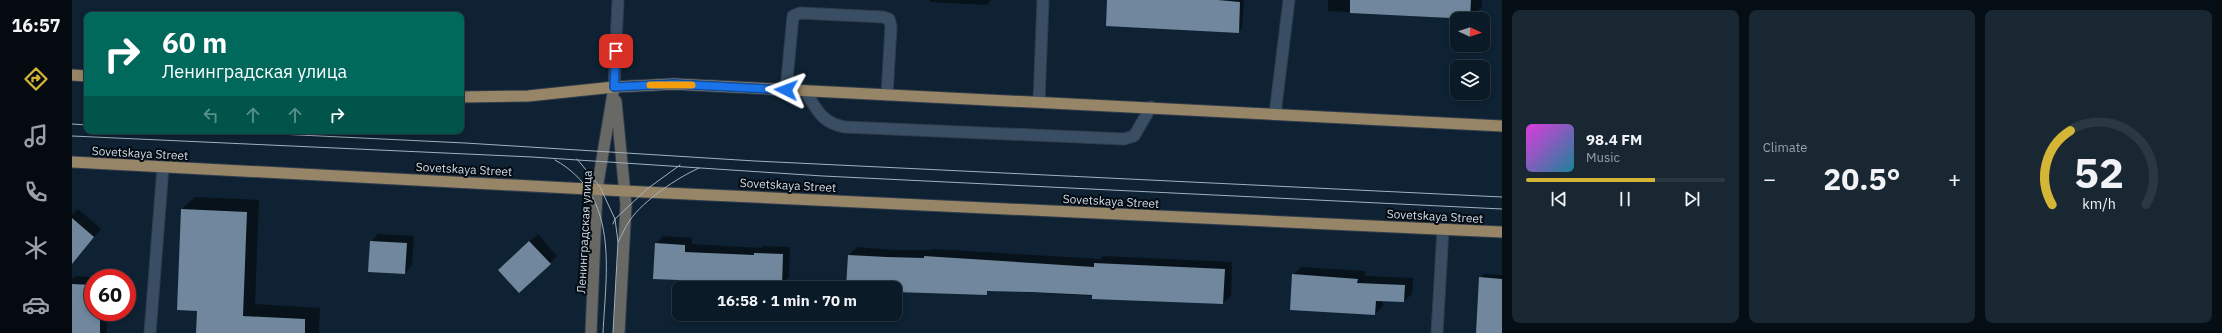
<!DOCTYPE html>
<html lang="en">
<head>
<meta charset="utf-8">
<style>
  body { margin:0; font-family:"IBM Plex Sans",sans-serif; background:#182732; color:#f1f3f6; height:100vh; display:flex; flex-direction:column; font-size:15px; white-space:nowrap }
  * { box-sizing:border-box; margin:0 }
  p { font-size:13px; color:#99a1a7 }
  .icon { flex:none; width:22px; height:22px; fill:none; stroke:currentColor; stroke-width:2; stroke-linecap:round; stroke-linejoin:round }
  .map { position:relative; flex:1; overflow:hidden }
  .panel { display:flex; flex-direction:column; gap:10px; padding:10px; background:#060e15; width:720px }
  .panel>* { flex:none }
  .hud { position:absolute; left:12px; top:12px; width:380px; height:122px; border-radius:8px; box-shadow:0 2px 6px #0003,0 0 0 1px #2a3843; background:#00695c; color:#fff; overflow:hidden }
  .needle { width:26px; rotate:93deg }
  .buttons { position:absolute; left:1378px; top:12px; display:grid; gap:8px }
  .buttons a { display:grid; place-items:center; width:40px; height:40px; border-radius:8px; background:#0a1a26; box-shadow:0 2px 6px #0003,0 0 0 1px #2a3843; font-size:20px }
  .speed { position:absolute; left:12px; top:269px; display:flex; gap:8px; font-size:20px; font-weight:700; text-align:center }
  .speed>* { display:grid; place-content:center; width:52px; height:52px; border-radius:50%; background:#0a1a26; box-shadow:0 2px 6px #0003,0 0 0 1px #2a3843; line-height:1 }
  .speed .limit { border:6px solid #d22; background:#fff; color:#111 }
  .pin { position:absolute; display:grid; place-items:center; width:34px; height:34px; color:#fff; margin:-17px; border-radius:8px; box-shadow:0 2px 6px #0006 }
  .me { position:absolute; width:44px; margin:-22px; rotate:273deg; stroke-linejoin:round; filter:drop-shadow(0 0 3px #0008) }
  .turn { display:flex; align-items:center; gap:14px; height:84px; padding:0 12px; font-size:18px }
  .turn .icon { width:52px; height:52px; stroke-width:2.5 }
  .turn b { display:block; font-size:28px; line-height:34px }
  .lanes { display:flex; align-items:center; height:38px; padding:0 12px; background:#0003; justify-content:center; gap:20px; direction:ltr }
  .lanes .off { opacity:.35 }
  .big { font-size:30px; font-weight:800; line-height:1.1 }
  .panel .tile { flex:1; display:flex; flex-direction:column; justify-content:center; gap:6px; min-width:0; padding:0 14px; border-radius:8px; background:#182732 }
  .panel .dial { align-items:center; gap:0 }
  .dial svg { height:104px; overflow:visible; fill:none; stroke:#2a3843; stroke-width:7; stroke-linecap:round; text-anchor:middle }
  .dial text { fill:#f1f3f6; stroke:none }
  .song { display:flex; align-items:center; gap:12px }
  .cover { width:48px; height:48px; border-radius:6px; background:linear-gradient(135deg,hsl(300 70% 55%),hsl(190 70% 35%)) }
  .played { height:4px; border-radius:2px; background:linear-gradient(90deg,#d5b535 65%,#2a3843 65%) }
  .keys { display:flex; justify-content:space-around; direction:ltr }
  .heat { display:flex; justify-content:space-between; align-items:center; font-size:22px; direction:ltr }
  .panel .tiles { flex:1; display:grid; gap:10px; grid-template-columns:repeat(3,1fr) }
  .trip { position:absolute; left:600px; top:281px; width:230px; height:40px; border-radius:8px; background:#0a1a26; box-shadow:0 2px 6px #0003,0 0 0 1px #2a3843; font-weight:800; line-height:40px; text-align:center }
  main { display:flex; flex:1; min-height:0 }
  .tab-bar { display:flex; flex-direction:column; width:72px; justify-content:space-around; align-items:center; background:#040a0f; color:#99a1a7 }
  .tab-bar .icon { width:28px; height:28px }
  .tab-bar .current { color:#d5b535 }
  .tab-bar b { font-size:18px; color:#f1f3f6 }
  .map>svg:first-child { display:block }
  .shadow { fill:#0007 }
  .building { fill:#70879d }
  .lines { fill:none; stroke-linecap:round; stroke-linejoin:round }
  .service-casing { stroke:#313c4b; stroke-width:13 }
  .minor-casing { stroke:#313c4b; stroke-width:13 }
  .tertiary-casing { stroke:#313c4b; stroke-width:13 }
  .secondary-casing { stroke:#313c4b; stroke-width:13 }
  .primary-casing { stroke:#313c4b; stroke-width:13 }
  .service { stroke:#394e62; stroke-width:11 }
  .minor { stroke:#394e62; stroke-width:11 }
  .tertiary { stroke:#394e62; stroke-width:11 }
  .secondary { stroke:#686964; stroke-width:11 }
  .primary { stroke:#968566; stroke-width:11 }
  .tram { stroke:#a3b1be; stroke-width:1 }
  .route-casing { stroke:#114b97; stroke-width:10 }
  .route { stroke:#1a73e8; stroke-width:7 }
  .slow { stroke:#f59e0b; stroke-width:7 }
  .labels { text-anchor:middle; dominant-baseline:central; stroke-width:4; stroke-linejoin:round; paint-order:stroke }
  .street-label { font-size:12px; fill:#cedae6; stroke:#040b12 }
</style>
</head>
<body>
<main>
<nav class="tab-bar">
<b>16:57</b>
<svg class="icon current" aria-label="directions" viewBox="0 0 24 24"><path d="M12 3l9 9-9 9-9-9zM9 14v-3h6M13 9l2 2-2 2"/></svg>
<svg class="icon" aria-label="music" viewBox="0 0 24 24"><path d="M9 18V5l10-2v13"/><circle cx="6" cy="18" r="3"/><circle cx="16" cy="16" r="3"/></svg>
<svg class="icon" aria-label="phone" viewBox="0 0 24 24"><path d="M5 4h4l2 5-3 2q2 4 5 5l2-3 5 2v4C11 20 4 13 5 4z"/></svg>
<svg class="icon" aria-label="climate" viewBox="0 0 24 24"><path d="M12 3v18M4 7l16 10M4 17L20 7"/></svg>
<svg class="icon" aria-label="car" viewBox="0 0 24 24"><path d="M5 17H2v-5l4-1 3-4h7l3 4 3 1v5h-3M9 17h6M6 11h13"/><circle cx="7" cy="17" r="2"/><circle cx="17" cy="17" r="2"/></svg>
</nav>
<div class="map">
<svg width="1430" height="333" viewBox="0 0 1430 333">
  <rect width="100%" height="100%" fill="#0e2233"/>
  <g class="shadow">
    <path d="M858,0H919L915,5L858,2Z"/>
    <path d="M1036,0H1172L1170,28L1166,32Z"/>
    <path d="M1256,0H1410V7L1397,19L1256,11Z"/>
    <path d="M123,197L187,200L183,304L248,308L247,333H125L126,310L110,209Z"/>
    <path d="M6,209L29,229L0,262V215Z"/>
    <path d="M306,234L342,236L340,265L333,273L299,242Z"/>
    <path d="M466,234L485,256L478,263L435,262Z"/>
    <path d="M591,236L620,238V244L689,248L691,246L718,247L717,277L709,285L667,283L662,288H650L633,280L584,244Z"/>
    <path d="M785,247L823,250H859L860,249L1028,259L1031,256L1160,262L1159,296L1151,303L918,290L914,294L775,287L777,255Z"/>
    <path d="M1229,267L1293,271V276L1341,278L1340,294L1332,301L1311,300V306L1303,314L1221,275Z"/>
    <path d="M1412,274L1430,275V333H1405L1408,278Z"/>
    <path d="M3,276L37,278H21V312H35V333H0V279Z"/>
  </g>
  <g class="building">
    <path d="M1035,0H1146L1168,2L1167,33L1034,26Z"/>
    <path d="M1278,0H1399L1398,19L1278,13Z"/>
    <path d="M109,209L175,212L171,316L233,319V333H124L125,311L105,310Z"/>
    <path d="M0,218L22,237L0,264Z"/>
    <path d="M298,241L335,243L333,274L296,272Z"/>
    <path d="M457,241L479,264L447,293L426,270Z"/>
    <path d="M583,243L613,245V252L682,255V253L711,254L710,286L662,283V288H632V281L581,279Z"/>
    <path d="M776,255L815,257L852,258V256L1022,267V263L1153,269L1151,304L1020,299V295L959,292L915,291V295L823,292V288H774Z"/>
    <path d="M1220,274L1286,279L1285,283L1333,285L1332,302L1304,301L1303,315L1218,310Z"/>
    <path d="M1407,277L1430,279V333H1404Z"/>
    <path d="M0,284L21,285V312H28V333H0Z"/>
  </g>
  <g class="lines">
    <defs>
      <g id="service">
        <path d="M714,90L721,16L728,13L811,17L817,19L819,26L815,95"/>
        <path d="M733,91C745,109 749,123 773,127L1052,139L1062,136L1079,107"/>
      </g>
      <g id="minor">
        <path d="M967,101L971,0"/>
        <path d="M1203,114L1217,0"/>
        <path d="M78,333L91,167"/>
        <path d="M1365,333L1371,229"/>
      </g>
      <path id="tertiary" d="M542,87L546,0"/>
      <g id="secondary">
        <path d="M544,101L554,205L547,333"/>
        <path d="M519,333L525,189L542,87"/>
      </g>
      <g id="primary">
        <path d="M0,75L15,76"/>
        <path d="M389,97L456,96L542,87L602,84L1430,126"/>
        <path d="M0,162L572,192L1430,232"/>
      </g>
    </defs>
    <use href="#service" class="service-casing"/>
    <use href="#minor" class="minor-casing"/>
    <use href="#tertiary" class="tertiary-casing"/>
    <use href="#secondary" class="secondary-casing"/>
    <use href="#primary" class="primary-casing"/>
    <use href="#service" class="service"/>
    <use href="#minor" class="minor"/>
    <use href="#tertiary" class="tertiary"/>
    <use href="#secondary" class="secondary"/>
    <use href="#primary" class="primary"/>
    <g class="tram">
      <path d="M0,124L15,125"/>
      <path d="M144,131L393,143L683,161L1430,197"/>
      <path d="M0,136L460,157L751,176L1430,209"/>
      <path d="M505,159L528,187L543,219L546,242L541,333"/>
      <path d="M483,160C548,196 534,270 531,333"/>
      <path d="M541,224L543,219L575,189L608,165"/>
      <path d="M546,242C550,235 553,227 558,220C572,200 605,178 627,168"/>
    </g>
  </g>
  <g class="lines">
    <defs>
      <path id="route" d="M544,51L542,87L602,84L714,90"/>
    </defs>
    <use href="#route" class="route-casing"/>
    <use href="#route" class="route"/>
    <path class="slow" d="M578,85H620"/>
  </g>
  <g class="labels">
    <g class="street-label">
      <text transform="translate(68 153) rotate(3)">Sovetskaya Street</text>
      <text transform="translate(392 169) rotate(3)">Sovetskaya Street</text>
      <text transform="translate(716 185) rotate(3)">Sovetskaya Street</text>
      <text transform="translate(1039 201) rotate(3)">Sovetskaya Street</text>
      <text transform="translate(1363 216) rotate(3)">Sovetskaya Street</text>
      <text transform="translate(512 232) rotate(-87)">Ленинградская улица</text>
    </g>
  </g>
</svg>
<div class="buttons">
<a><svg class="needle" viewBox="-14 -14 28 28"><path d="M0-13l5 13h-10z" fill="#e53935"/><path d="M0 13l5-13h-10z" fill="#99a1a7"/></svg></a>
<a><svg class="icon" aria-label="layers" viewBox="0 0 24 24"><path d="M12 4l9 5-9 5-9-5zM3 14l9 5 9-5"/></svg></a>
</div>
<div class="speed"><div class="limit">60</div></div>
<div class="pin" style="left:544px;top:51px;background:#d93025"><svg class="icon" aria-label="arrive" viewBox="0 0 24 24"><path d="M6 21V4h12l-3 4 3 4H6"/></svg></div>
<svg class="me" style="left:714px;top:90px" viewBox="-20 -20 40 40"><path d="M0-17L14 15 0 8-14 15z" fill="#1a73e8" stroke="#fff" stroke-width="4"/></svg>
<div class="trip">16:58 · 1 min · 70 m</div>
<div class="hud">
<div class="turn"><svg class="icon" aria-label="right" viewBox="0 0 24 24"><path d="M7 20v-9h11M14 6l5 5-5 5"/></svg><div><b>60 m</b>Ленинградская улица</div></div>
<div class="lanes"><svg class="icon off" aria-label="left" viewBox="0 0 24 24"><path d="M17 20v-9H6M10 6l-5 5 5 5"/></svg><svg class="icon off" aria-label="ahead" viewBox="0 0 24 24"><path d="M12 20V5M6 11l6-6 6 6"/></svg><svg class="icon off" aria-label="ahead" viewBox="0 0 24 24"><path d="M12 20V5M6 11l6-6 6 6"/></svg><svg class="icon" aria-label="right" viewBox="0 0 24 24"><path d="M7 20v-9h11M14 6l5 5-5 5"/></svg></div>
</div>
</div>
<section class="panel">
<div class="tiles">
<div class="tile">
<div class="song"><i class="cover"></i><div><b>98.4 FM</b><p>Music</p></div></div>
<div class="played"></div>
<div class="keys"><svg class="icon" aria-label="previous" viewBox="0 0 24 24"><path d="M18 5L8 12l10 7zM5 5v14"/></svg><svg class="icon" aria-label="pause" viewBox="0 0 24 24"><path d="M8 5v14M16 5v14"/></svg><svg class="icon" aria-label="next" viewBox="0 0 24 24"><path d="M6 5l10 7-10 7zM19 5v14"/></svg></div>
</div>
<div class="tile"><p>Climate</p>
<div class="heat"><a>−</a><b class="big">20.5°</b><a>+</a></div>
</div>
<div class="tile dial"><svg viewBox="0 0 100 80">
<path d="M14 69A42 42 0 1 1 86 69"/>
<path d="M14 69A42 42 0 0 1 28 12" stroke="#d5b535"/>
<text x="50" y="56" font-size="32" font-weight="700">52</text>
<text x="50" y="72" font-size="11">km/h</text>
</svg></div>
</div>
</section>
</main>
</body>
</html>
